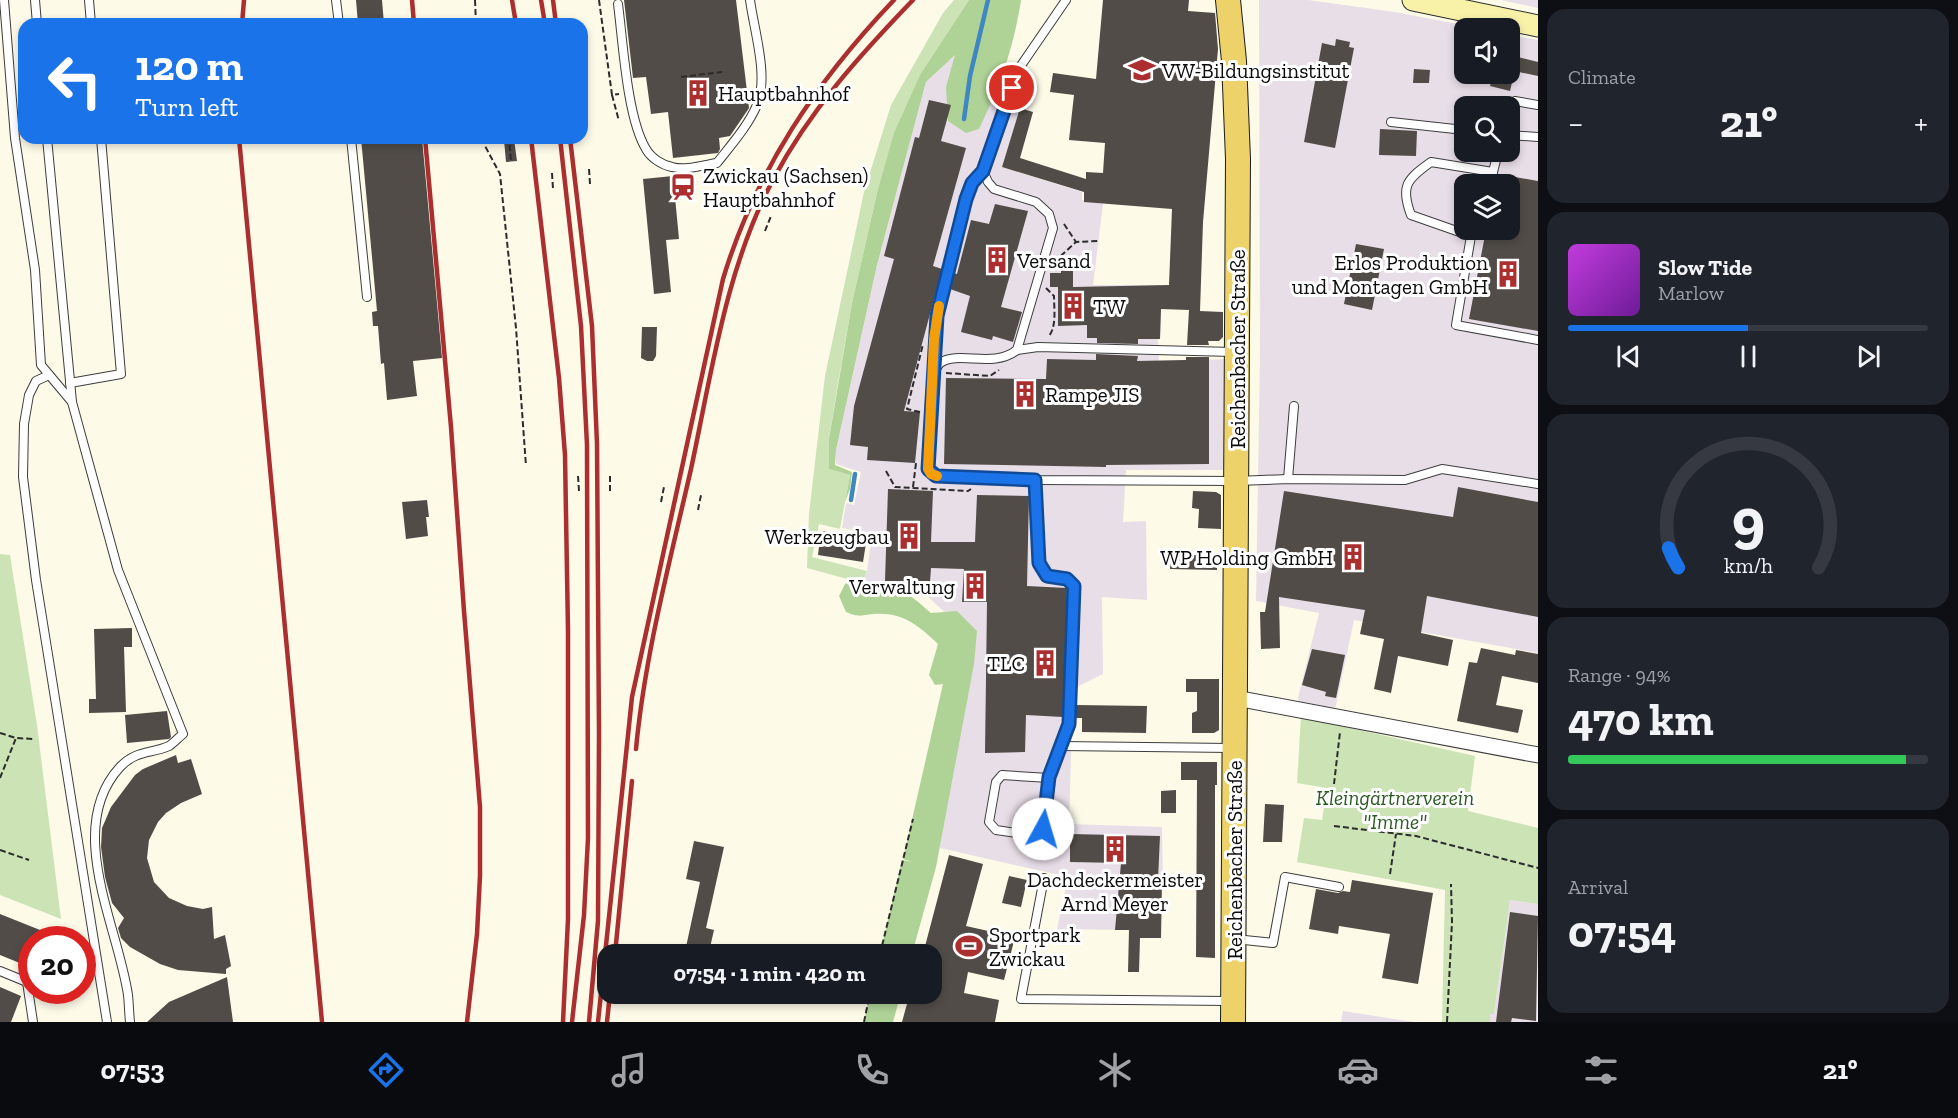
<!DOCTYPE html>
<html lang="en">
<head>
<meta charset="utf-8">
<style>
  body { margin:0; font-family:"Zilla Slab",serif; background:#20242c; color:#f1f3f6; height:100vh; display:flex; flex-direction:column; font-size:22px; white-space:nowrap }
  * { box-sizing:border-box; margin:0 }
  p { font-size:20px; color:#9ea1a6 }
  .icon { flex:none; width:33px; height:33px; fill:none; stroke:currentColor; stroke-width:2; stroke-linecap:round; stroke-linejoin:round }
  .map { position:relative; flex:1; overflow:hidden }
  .panel { display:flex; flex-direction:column; gap:9px; padding:9px; background:#0d0f14; width:420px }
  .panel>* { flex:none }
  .top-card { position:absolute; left:18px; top:18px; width:570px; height:126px; border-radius:18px; box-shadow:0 3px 9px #0003; background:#1a73e8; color:#fff; overflow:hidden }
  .buttons { position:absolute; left:1454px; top:18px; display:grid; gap:12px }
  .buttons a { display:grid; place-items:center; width:66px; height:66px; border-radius:12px; background:#171b24; box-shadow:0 3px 9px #0003; font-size:30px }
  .speed { position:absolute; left:18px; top:926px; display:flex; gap:12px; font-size:30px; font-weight:700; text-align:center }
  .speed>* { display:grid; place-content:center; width:78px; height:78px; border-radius:50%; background:#171b24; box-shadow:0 3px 9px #0003; line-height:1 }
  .speed .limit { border:9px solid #d22; background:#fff; color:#111 }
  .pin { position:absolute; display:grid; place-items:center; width:51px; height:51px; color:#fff; margin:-26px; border:3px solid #fff; border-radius:50%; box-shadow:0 2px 6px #0007 }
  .me { position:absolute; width:66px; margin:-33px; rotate:6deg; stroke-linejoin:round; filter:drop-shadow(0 0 4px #0008) }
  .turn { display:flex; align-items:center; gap:21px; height:126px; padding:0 18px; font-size:27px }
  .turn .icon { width:78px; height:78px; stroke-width:2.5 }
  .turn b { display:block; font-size:42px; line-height:51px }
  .big { font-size:45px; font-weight:700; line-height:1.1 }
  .panel .tile { flex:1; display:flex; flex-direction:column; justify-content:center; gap:9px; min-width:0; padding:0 21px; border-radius:18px; background:#20242c }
  .panel .dial { align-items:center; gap:0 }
  .dial svg { height:156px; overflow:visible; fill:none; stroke:#363941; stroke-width:7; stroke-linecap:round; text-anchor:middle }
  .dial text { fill:#f1f3f6; stroke:none }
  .song { display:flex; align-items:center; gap:18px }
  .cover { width:72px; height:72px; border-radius:9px; background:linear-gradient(135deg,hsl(290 70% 55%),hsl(280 70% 35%)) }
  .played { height:6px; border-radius:3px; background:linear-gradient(90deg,#1a73e8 50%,#363941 50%) }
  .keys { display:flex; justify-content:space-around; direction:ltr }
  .heat { display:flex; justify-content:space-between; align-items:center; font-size:33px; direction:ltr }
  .charge { height:9px; border-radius:4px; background:linear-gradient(90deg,#34c759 94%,#363941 0) }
  .trip { position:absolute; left:597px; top:944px; width:345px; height:60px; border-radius:18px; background:#171b24; box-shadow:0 3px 9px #0003; font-weight:700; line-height:60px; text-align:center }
  .tab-bar { display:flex; height:96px; justify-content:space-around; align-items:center; background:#090b0e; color:#9ea1a6 }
  .tab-bar .icon { width:42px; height:42px }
  .tab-bar .on { color:#1a73e8 }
  .tab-bar b { font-size:27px; color:#f1f3f6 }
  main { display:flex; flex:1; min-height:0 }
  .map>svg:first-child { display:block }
  .industrial { fill:#e8dee8; fill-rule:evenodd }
  .green { fill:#cce3b6 }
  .forest { fill:#afd397 }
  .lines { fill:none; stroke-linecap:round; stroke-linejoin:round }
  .stream { stroke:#3f87c0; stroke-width:4.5 }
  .building { fill:#514c47 }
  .lane-casing { stroke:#3d3d3d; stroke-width:10 }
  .street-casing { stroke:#3d3d3d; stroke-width:17 }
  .secondary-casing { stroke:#2c2c2c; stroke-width:23 }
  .primary-casing { stroke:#1b1b1b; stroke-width:26 }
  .path { stroke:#2c2c2c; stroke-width:2; stroke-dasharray:6 3; stroke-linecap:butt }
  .lane { stroke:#fff; stroke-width:8 }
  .street { stroke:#fff; stroke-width:15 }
  .secondary { stroke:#f8f2a9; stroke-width:21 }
  .primary { stroke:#ecd269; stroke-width:24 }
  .rail { stroke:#ac2f30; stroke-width:4.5 }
  .route-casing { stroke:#114b97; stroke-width:15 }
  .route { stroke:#1a73e8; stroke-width:10 }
  .slow { stroke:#f59e0b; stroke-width:10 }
  .labels { text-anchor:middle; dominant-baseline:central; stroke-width:6; stroke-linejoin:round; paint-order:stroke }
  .poi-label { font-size:21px; fill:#0a0a0a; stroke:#fff; text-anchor:start }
  .street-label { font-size:21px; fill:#0a0a0a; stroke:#fff }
  .park-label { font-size:21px; font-style:italic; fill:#2a5a21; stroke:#fff }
</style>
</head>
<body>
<main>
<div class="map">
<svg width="1538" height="1022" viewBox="0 0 1538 1022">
  <rect width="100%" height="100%" fill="#fdfae8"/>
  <g class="industrial">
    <path d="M1259,0H1308L1395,12L1478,28H1464V74H1509V35L1538,40V653L1354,620L1332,724L1301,717L1298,698L1319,613L1256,601L1260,359ZM1464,106H1509V152H1464ZM1464,184H1509V230H1464Z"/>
    <path d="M1501,0H1538V8Z"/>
    <path d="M956,54L988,55L1027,69L1020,108L1002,167L1082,192V200L1103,204L1093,285H1162L1160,339H1158L1159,361L1228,359L1227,470H1126L1123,522L1146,521L1147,600L1102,597L1103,674L1073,689L1069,824L1162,827L1163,881L1131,880L1129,930L1057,929L1068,877L940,848L953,620L925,594L862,583L867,571L872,533L842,528L846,503L854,505L861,472L836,464V450L877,265L926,82Z"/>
    <path d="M1510,900L1538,904L1537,1022H1490V1014H1494Z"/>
    <path d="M1343,1011L1414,1022H1341Z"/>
  </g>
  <g class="green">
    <path d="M954,0H969L921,73L877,193L852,303L837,389L829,439V469L850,475L840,529L819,524L812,557L867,571L862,583L807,568L809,514L825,376L864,192L891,105L943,13Z"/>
    <path d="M0,554L10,555L37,725L61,919L0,895Z"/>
    <path d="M1301,717L1475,756L1468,811L1538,828V904L1510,900L1494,1014H1490V1022H1442L1445,890L1297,862L1304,818L1322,820L1327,788L1297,783Z"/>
  </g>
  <g class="forest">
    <path d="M969,0H1021C1013,50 1001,83 979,129L966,133L948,121L946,87L955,55L926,82L877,265L836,450L835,465L852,472L850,489L845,502L850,475L829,469V439L852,303L877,193L894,133L921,73Z"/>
    <path d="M854,577L862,583C891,576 911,596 931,613L957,611L977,631L974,664L936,867L912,954H880L902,860L912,862L903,859L943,684L935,685L929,675L938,644C919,626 903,612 874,614C860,615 860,618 846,612L839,596L845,584Z"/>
    <path d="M870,993H901L893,1022H864Z"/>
  </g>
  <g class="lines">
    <g class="stream">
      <path d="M964,119L970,76L988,0"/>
      <path d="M851,500L855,474"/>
    </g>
  </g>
  <g class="building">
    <path d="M356,0H382L384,24H358Z"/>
    <path d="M624,0H736L749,108L730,136L719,138L720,149L718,153L673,158L668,112L651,114L646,77L633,78Z"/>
    <path d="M1103,0H1189L1188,11L1215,13L1218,49L1203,222L1200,311L1223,312V337L1219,341H1208L1209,345H1187L1189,310L1161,309L1160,339H1138V344L1097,343V338H1087V325L1058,326V287H1050V273H1061V267H1073V287L1169,285L1172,209L1084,202V192L1002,167L1020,108L1033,112L1020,158L1086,179V172L1103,173L1105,143L1069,140L1074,95L1050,92L1053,73L1096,79Z"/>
    <path d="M1336,39L1350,42L1349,47L1354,48L1335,148L1304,142L1322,43L1335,46Z"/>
    <path d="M1509,55L1538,62V76L1509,70Z"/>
    <path d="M1414,69L1430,70L1429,83H1413Z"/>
    <path d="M1493,74H1514L1510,91L1490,86Z"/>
    <path d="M929,100L951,105L941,141L966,148L933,266L942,269L938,284L904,411L920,412L915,463L867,460L868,447L850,445L854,406L894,259L884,256L915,137L919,138Z"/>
    <path d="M1380,129L1417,131L1416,156L1379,155Z"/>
    <path d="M361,138H422L442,358L413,361L417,396L387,400L384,363L381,364L378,326H373L372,312L377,311Z"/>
    <path d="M514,139L517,161L506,162L504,140Z"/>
    <path d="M673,176L679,239L666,240L671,292L654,294L643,179Z"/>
    <path d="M1509,176L1538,181V331L1469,319L1486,230H1509Z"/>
    <path d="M995,204L1028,211L1001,307L1022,312L1013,342L993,336L992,340L961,332L970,296L950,289L953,273L957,274L971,220L989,224Z"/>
    <path d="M1356,244L1384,249L1372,310L1344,304Z"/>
    <path d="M642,327H657L656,356L653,361H647L641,358Z"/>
    <path d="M1096,354L1138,356L1137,361L1186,360V357H1209V464L1106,465V467L944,464L946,378L1046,379L1047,359L1096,360Z"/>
    <path d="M1458,487L1538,502V617L1427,596L1421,633L1453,640L1448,666L1398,656L1391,693L1374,689L1384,639L1360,634L1365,610L1279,597L1280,648L1261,649L1260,612H1265L1284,491L1453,517Z"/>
    <path d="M888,489L933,491L931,542H975L977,495L1029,496L1027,586L1067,588L1063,717L1026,715L1025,752L985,753L987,602H962L964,569L931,568L930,582L885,581Z"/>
    <path d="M1193,491L1216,492L1221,495V529L1198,528L1199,509L1192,508Z"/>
    <path d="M427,500L429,517H426L428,536L406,539L402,502Z"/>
    <path d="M821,531L867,537L863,562L818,555Z"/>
    <path d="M1171,555H1217V570L1170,569Z"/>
    <path d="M132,628V647H124L126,712L89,713V699H96L94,629Z"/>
    <path d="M1481,648L1515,655L1516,650L1538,654V683L1502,676L1496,705L1523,710L1518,733L1457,721L1469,662L1477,663Z"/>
    <path d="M1312,649L1345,655L1336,698L1325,696L1326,692L1302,685Z"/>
    <path d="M1186,679H1219V730L1214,733H1192V713L1197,711V692H1186Z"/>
    <path d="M1076,705L1147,706L1146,733L1082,732V718H1075Z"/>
    <path d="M167,711L171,737L169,739L127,743L125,715Z"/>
    <path d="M176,755L178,763L191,759L202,794L181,803L166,813L158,822L149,840L147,858L154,882L169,898L187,906L203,909L212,907L214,939L225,935L231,966L226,969V974L178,970L160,964L130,947L121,938L118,928L124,918L112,903L105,877L101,847L102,828L111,807L135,775L143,769Z"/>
    <path d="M1181,762H1217V785H1215V958L1196,957L1197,780H1181Z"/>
    <path d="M1176,790V813H1161V791Z"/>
    <path d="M1265,804L1284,805L1282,842H1263Z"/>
    <path d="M1070,834L1160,836L1158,880H1162L1161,938H1140L1139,972H1128L1129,930H1115L1121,863L1070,862Z"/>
    <path d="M694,841L724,847L706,928L714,930L709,952L686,947L700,882L686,879Z"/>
    <path d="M949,855L983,864L966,926L1015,937L1004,980L968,972L964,993L999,1000L995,1022H902L910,993H932V954H923Z"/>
    <path d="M1009,876L1027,880L1021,907L1002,903Z"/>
    <path d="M1352,880L1433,893L1418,984L1382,978L1390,934L1339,926L1338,934L1309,929L1316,889L1338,893L1343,891L1350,892Z"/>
    <path d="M1510,912L1538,916L1536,1021L1512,1018L1511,1022H1496Z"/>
    <path d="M0,914L60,938V939H32V968L0,955Z"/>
    <path d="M227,977L233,1022H147L169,1002Z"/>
    <path d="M0,987L21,996L11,1022H0Z"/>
  </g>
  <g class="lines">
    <defs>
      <g id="lane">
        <path d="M4,0L15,138L35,270L41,365L72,402L118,570L183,734C179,737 174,743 169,746C151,754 136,750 120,767C64,828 118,926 128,995C129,1004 129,1013 130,1022"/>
        <path d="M35,0L37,24"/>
        <path d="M89,0L91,24"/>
        <path d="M336,0L339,24"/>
        <path d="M1066,0L1020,67L983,171L988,182L994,189L1036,202L1049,214L1053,228L1017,350C993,369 959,350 940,363C940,363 935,370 934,371L928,469L936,476L1035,480L1237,481L1288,479L1405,480L1442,469L1538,484"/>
        <path d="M618,4C623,42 627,118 646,149C651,158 662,165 672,167C686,171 703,165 717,163C731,145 748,126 757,105C769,77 754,30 750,0"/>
        <path d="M1515,101L1538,105"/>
        <path d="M1391,122L1464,130"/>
        <path d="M1509,135L1538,137"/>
        <path d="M47,138L72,402"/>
        <path d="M351,138L367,297"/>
        <path d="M1490,184L1498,152"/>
        <path d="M1475,230L1471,236L1456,325L1538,340"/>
        <path d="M1471,236L1411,215C1400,186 1407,179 1431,162L1493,172"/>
        <path d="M1017,350L1038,347L1233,352"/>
        <path d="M934,369L937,316L952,252L966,199L972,183L983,171"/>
        <path d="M49,375L36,381L29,395L24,424L23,477L36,580L107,1022"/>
        <path d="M70,383L121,374L101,138"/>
        <path d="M1288,479L1294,406"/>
        <path d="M1035,480L1039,563L1048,576L1067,579L1074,586L1069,724L1049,778L1002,775L996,782L989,822L996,830L1037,836L1043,829L1049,778"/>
        <path d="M1060,746L1231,748"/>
        <path d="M1044,878L1021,999L1229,1001"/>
        <path d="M1235,939L1273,943L1285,877L1339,887"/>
        <path d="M0,971L27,982L33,1022"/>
      </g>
      <path id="street" d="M1236,698L1538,755"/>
      <path id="secondary" d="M1413,0L1538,26"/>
      <path id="primary" d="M1228,0L1234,61L1238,159L1233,1022"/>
    </defs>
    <use href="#lane" class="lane-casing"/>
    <use href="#street" class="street-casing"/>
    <use href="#secondary" class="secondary-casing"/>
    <use href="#primary" class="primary-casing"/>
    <g class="path">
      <path d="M475,0L476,24"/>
      <path d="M599,0L612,95L619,94"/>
      <path d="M681,77L722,72"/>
      <path d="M612,95L619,121"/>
      <path d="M484,138L485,146L500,174L516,328L526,466"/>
      <path d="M506,138L509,139L511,161"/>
      <path d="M589,169L590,184"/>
      <path d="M552,173L553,189"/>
      <path d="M738,209L744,195"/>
      <path d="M1064,224L1076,242"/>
      <path d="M765,231L771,216"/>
      <path d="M1054,262L1076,242L1098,241"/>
      <path d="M1046,288L1054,296C1054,308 1057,328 1048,337"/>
      <path d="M946,373L990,376L999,370"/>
      <path d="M920,412L907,409L923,344"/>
      <path d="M886,471L895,487L968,491L971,489"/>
      <path d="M578,476L579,491"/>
      <path d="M610,476V491"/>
      <path d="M913,487L916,463"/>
      <path d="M661,502L664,487"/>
      <path d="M698,510L701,495"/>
      <path d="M0,733L16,738L34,739"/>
      <path d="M0,778L16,738"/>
      <path d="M1334,784L1340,732"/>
      <path d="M1334,826L1416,836L1538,868"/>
      <path d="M0,850L29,860"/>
      <path d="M1390,874L1396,834"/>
      <path d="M880,954L913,819"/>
      <path d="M864,1022L870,993"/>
      <path d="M1447,1022L1452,922L1451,884"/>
    </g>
    <use href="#lane" class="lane"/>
    <use href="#street" class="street"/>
    <use href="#secondary" class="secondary"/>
    <use href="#primary" class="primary"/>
    <g class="rail">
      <path d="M412,0L414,24"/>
      <path d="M512,0L516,24"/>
      <path d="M541,0L545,24"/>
      <path d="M553,0L556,24"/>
      <path d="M242,24L244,0"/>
      <path d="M239,138L322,1022"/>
      <path d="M425,138L451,427L464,611L480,807V876L477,934L467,1022"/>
      <path d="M531,138L559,378L565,455L568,631V919L563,1022"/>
      <path d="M560,138L581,326L587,445L588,838L584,915L572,1022"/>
      <path d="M570,138L592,326L597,444L599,733L598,921L589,1022"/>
      <path d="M636,749C645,654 670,561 691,469C712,371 726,267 774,178C810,110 860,55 913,0"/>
      <path d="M615,954L632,781"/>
      <path d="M598,1022L632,697L723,279C756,170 816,82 894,0"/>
      <path d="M607,1022L610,993"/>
    </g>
  </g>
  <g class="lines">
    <defs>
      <path id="route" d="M1012,88L983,171L972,183L966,199L937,316L928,469L936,476L1035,480L1039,563L1047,576L1067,579L1074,586L1069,724L1049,777L1043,829"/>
    </defs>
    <use href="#route" class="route-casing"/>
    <use href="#route" class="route"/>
    <path class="slow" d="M937,476L931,474L928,469L934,339L939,306"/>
  </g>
  <defs>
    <symbol id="school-bare" viewBox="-9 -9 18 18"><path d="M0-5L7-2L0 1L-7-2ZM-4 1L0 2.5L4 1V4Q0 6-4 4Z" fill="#ac2f30" stroke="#fff" stroke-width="2.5" paint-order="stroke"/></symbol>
    <symbol id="building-bare" viewBox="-9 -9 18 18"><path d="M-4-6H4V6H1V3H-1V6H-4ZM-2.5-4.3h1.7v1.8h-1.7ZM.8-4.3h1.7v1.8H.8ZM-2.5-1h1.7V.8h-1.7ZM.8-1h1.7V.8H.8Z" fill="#ac2f30" stroke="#fff" stroke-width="2.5" paint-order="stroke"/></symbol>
    <symbol id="station-bare" viewBox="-9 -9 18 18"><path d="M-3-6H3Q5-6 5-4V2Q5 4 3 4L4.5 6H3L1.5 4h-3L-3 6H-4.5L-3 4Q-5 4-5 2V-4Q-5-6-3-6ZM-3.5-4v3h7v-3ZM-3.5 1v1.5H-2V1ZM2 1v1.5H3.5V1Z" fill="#ac2f30" stroke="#fff" stroke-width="2.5" paint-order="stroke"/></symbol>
    <symbol id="stadium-bare" viewBox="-9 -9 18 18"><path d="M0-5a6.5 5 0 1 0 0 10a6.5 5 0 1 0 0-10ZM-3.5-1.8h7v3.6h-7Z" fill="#ac2f30" stroke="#fff" stroke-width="2.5" paint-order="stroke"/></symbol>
  </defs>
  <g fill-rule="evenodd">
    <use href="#school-bare" x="1123" y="51" width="38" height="38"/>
    <use href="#building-bare" x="679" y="74" width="38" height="38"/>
    <use href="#station-bare" x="664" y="168" width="38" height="38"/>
    <use href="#building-bare" x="978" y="241" width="38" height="38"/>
    <use href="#building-bare" x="1489" y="255" width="38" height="38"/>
    <use href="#building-bare" x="1054" y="287" width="38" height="38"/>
    <use href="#building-bare" x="1006" y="375" width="38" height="38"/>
    <use href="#building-bare" x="890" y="517" width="38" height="38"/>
    <use href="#building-bare" x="1334" y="538" width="38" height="38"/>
    <use href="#building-bare" x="956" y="567" width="38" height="38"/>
    <use href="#building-bare" x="1026" y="644" width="38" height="38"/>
    <use href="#building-bare" x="1096" y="830" width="38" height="38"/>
    <use href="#stadium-bare" x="950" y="927" width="38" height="38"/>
  </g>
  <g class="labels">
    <g class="poi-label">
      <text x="1162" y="70">VW-Bildungsinstitut</text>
      <text x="718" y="93">Hauptbahnhof</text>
      <text x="703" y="175">Zwickau (Sachsen)<tspan x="703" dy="24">Hauptbahnhof</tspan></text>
      <text x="1017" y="260">Versand</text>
      <text x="1488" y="262" text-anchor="end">Erlos Produktion<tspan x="1488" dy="24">und Montagen GmbH</tspan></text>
      <text x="1093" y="306">TW</text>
      <text x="1045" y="394">Rampe JIS</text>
      <text x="889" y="536" text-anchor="end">Werkzeugbau</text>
      <text x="1333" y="557" text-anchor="end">WP Holding GmbH</text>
      <text x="955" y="586" text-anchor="end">Verwaltung</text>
      <text x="1025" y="663" text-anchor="end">TLC</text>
      <text x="1115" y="879" text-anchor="middle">Dachdeckermeister<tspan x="1115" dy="24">Arnd Meyer</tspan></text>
      <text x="989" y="934">Sportpark<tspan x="989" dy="24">Zwickau</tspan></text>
    </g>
    <g class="street-label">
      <text transform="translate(1237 349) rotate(-90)">Reichenbacher Straße</text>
      <text transform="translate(1234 860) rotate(-90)">Reichenbacher Straße</text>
    </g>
    <g class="park-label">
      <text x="1395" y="797">Kleingärtnerverein<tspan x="1395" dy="24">"Imme"</tspan></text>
    </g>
  </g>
</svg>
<div class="buttons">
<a><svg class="icon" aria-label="sound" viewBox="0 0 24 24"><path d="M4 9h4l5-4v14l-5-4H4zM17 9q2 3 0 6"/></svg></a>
<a><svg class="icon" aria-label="search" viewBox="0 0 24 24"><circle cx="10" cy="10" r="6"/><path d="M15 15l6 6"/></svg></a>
<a><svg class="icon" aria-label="layers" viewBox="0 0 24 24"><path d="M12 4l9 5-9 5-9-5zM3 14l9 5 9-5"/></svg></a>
</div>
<div class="speed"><div class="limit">20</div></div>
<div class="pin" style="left:1012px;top:88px;background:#d93025"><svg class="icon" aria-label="arrive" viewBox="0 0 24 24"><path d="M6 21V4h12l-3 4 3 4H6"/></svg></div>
<svg class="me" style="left:1043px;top:829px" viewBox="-20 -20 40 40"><circle r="19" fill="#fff"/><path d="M0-13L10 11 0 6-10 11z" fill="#1a73e8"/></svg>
<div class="trip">07:54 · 1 min · 420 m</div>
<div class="top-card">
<div class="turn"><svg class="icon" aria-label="left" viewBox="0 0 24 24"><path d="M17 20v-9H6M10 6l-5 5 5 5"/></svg><div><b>120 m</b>Turn left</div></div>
</div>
</div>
<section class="panel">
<div class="tile"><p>Climate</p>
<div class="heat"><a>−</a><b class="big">21°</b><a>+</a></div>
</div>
<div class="tile">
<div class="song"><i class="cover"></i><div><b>Slow Tide</b><p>Marlow</p></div></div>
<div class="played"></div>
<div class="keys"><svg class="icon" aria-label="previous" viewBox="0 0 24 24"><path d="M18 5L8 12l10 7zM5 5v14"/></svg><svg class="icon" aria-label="pause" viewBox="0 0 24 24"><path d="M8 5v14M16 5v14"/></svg><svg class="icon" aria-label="next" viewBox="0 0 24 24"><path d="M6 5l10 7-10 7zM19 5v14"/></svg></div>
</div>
<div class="tile dial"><svg viewBox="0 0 100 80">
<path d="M14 69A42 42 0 1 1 86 69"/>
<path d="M14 69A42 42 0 0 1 9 59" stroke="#1a73e8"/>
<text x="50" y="56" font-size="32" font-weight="700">9</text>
<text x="50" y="72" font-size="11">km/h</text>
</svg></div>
<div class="tile"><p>Range · 94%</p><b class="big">470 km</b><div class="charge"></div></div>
<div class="tile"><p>Arrival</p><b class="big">07:54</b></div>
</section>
</main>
<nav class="tab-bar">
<b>07:53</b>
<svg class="icon on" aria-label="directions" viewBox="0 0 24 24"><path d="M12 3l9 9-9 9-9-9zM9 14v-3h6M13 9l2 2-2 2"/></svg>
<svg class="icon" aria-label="music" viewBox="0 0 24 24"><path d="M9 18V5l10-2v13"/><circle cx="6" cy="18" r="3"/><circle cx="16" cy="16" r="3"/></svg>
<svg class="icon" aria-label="phone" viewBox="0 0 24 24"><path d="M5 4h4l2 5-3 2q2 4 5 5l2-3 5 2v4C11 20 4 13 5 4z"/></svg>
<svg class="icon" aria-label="climate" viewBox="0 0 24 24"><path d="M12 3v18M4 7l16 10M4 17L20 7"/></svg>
<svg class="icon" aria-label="car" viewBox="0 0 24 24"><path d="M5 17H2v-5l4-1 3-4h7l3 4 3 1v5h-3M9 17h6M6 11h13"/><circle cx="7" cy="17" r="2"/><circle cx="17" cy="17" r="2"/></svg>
<svg class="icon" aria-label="filters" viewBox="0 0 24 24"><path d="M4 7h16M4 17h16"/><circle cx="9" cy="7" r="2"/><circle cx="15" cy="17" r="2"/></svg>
<b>21°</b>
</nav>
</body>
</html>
